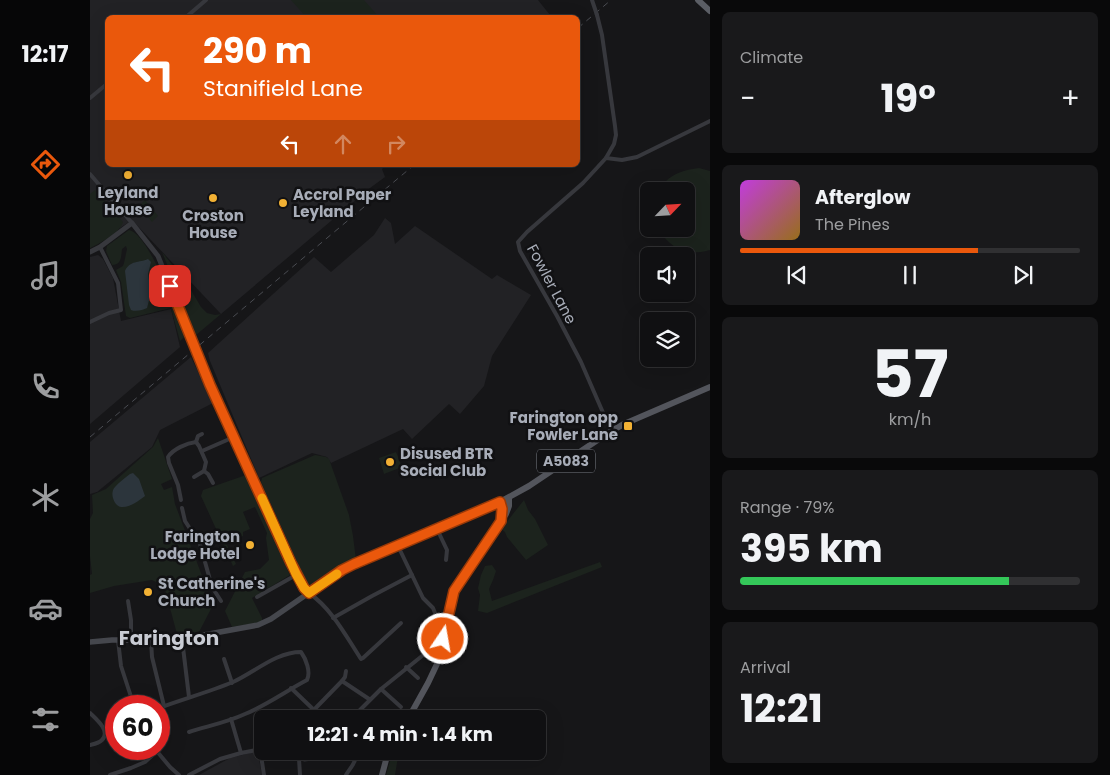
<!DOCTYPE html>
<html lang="en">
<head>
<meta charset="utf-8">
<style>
  body { margin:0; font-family:Poppins,sans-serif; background:#19191b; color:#f1f3f6; height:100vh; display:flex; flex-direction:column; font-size:19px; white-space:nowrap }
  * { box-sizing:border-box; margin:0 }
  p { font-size:16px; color:#9c9d9f }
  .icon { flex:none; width:28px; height:28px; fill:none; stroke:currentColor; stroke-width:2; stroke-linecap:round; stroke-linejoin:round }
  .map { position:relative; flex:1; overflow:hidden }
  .side { display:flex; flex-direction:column; gap:12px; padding:12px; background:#09090a; width:400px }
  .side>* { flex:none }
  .banner { position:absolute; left:15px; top:15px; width:475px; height:152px; border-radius:8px; box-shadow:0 5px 20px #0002,0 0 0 1px #303032; background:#ea580c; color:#fff; overflow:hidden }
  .needle { width:32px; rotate:65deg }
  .tools { position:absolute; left:550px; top:182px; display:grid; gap:10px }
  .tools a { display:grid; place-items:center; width:55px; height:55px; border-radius:8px; background:#101012; box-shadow:0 5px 20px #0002,0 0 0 1px #303032; font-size:25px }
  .speed { position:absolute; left:15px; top:695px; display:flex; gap:10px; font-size:25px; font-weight:700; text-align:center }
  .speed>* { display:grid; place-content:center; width:65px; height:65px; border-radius:50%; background:#101012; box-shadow:0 5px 20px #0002,0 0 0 1px #303032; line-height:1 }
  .speed .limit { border:8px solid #d22; background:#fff; color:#111 }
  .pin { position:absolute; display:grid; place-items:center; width:42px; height:42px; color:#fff; margin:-21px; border-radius:10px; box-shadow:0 2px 8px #0006 }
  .me { position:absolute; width:55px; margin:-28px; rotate:12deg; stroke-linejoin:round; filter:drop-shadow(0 0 4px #0008) }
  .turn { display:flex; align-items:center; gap:18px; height:105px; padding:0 15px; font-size:22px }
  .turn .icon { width:65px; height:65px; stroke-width:2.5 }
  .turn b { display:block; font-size:35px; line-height:42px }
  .lanes { display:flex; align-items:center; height:48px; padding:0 15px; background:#0003; justify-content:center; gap:25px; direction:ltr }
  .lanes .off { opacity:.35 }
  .big { font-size:38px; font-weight:700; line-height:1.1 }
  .side .tile { flex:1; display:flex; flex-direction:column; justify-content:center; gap:8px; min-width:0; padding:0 18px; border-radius:8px; background:#19191b }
  .side .dial { align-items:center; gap:0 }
  .dial b { font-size:65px; line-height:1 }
  .song { display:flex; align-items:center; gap:15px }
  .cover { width:60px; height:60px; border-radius:8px; background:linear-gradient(135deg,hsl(290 70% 55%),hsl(40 70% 35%)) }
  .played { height:5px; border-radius:2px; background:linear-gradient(90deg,#ea580c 70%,#303032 70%) }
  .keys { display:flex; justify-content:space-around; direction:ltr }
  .heat { display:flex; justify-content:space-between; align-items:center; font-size:28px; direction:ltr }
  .charge { height:8px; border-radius:4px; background:linear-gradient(90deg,#34c759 79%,#303032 0) }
  .trip { position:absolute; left:164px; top:710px; width:292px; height:50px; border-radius:8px; background:#101012; box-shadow:0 5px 20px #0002,0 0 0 1px #303032; font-weight:700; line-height:50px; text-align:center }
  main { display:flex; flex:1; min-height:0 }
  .menu { display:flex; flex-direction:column; width:90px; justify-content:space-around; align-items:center; background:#060607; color:#9c9d9f }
  .menu .icon { width:35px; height:35px }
  .menu .on { color:#ea580c }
  .menu b { font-size:22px; color:#f1f3f6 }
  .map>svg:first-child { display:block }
  .built { fill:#222225 }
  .green { fill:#1c231d }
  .water { fill:#2c353c }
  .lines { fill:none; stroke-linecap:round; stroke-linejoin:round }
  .minor { stroke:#37383d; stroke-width:4 }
  .tertiary { stroke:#37383d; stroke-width:5 }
  .secondary { stroke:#45474d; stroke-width:5.5 }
  .primary { stroke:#53555c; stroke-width:6 }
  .trunk { stroke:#5b5e65; stroke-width:6 }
  .rail { stroke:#4a4c52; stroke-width:1; stroke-dasharray:6 5; stroke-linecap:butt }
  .minor-bridge { stroke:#37383d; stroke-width:4 }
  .tertiary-bridge { stroke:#37383d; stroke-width:5 }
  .route-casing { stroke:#983908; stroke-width:12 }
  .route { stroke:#ea580c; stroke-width:9 }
  .slow { stroke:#f59e0b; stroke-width:9 }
  .poi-dot { fill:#f2b134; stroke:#111113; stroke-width:2 }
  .labels { text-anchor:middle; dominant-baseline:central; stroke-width:5; stroke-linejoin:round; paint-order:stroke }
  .shield { fill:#111113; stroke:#7b7e86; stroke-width:1 }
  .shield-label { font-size:14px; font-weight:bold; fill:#a8adb8 }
  .poi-label { font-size:15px; font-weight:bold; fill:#a8adb8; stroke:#111113; text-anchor:start }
  .street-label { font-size:15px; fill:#a8adb8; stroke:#111113 }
  .district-label { font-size:20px; font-weight:bold; fill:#c9ccd4; stroke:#111113 }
</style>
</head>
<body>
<main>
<nav class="menu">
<b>12:17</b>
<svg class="icon on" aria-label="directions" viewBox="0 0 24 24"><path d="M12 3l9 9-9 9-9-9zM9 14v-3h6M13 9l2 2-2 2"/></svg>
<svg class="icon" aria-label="music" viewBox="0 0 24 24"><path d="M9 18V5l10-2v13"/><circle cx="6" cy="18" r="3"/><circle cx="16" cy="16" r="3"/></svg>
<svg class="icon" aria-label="phone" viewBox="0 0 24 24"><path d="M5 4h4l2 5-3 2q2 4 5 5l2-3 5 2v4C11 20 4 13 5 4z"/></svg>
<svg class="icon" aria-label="climate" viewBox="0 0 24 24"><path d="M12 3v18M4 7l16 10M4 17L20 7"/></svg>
<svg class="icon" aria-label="car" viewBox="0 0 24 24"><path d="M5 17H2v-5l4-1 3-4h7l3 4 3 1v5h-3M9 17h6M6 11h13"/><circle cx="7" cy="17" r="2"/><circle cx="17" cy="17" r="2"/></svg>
<svg class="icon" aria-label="filters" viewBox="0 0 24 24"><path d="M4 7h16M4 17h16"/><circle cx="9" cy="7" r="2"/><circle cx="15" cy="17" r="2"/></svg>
</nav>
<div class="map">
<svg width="620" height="775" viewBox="0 0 620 775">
  <rect width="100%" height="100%" fill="#161618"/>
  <g class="built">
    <path d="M0,0H448L460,15L456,18H18V165H297L292,169L295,177L280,188L131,314L42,220L0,248Z"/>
    <path d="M295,218L301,223L305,244L325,226L402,279L407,275L441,295L402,356L394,386L370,414L359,404L322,439L313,429L241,463L237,457L222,453L169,478L120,361L118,353L224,257L241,272L284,235Z"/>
    <path d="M8,255L13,259L23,278L31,321L81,309L90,347L0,424V257Z"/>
    <path d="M101,357L123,403L70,430L62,447L7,492L0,494V442Z"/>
    <path d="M164,752L165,758L169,759L172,775H109L140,758Z"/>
  </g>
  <g class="green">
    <path d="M201,0H274L289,17H216Z"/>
    <path d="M609,168L620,171V250C597,257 580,248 568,229H596V191H569C577,175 592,170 609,168Z"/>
    <path d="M5,190L33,222C30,233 10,243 0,248V194Z"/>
    <path d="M55,200L68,216L62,222L49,206Z"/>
    <path d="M39,230C60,235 87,314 96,335L90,341L81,308L40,318L36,316L31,282L26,270L33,266L34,263L37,249L36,246L32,249C31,256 32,265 22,265L16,251L17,246Z"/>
    <path d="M72,252L98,285L111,307L117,313L125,315L131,314L106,335Z"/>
    <path d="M68,438L82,479L71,484L74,490L82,487L85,504L123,605L109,632L87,634L74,586L62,580L24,586L0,593V575L2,574L0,556V519L3,513L2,495L16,489L63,447Z"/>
    <path d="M306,452L312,467L294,474L289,458Z"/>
    <path d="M225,455L236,457L239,459L259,515L263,536L266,560L224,586L218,585L214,578L171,482L172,478Z"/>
    <path d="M156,475L200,575L162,598L172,618V622L142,627L135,611L155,572L170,569L179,560L176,538L177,533L165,507L153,512L160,529L153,532V536L136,543L146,564L143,566L111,496L113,490Z"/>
    <path d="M434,500L438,510L445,519L458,545L436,560L417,537L415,532L411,529Z"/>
    <path d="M510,562L512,567L397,613L388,611L390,595L388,588L391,575L395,566L402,565L406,571L403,580L399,589L402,601Z"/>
    <path d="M303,751H309L305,775H296Z"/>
  </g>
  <g class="water">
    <path d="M58,259L61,262L58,274L61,293L57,308C53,310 46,312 41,310L39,305L35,271C40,260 49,263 58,259Z"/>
    <path d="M43,473L49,479L55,496C46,503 28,516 23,498C22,495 22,490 25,487C29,482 35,478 40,474Z"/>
  </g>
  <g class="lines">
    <g class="minor">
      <path d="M507,15L512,35L525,126L526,135L524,144L516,158L493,183L437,232L428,242L430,251L467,316L491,362L521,431"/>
      <path d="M95,18L116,0"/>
      <path d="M0,98L18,83"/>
      <path d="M516,158L532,160L547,157L620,121"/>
      <path d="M0,174L42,223"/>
      <path d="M0,322L19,313L31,310L28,283L10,247"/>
      <path d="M106,442L108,436L112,434"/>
      <path d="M112,451L144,437"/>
      <path d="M114,471L118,474L123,483"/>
      <path d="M91,500L88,485L79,463L78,457C83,449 97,443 106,442L109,446L116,462L114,471L104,477"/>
      <path d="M92,508L95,521L110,544L122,587L131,601"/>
      <path d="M347,529L357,550L356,560"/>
      <path d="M219,593C242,609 256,636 271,659L273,658L311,623"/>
      <path d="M167,597L206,575"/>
      <path d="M38,601L41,620V640"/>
      <path d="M243,618L282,596L322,575"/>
      <path d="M92,639L99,697"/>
      <path d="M28,640L31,666L44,706"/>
      <path d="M61,640L62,657L74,706"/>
      <path d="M134,659L142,683"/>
      <path d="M316,667L328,678"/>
      <path d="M252,681L255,677L256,671"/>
      <path d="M201,688L224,710"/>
      <path d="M291,689L311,707"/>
      <path d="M69,708C93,699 119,692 143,682C165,672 186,652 211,652C216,659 221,672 217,680C196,691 177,705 155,714C138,722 118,726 99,732"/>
      <path d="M268,712L275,719"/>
      <path d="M0,713C6,719 21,731 12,740C9,743 4,744 0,745"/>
      <path d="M141,719L151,753"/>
      <path d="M215,719L252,681L279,699"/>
      <path d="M261,719L291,689L332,656L343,643L347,630V618L343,608L333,598L308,546"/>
      <path d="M65,749L80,767L89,775"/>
      <path d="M170,749L174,775"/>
      <path d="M195,751C209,759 216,765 230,751"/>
      <path d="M209,759L210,775"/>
      <path d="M20,775L41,768L55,762L67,751"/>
      <path d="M99,775L130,759L151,753L172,749"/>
      <path d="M256,775C261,766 269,761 263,751"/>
    </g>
    <g class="tertiary">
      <path d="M0,252L10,247L42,223L68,256L101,338"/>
      <path d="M107,353L126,398L195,551L214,589L219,593"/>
    </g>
    <path class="secondary" d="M0,642L22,640H61L92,639L168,625L181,619L252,570L264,564L410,502"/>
    <g class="primary">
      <path d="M411,521L412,509L410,502L439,486L521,431L534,424L620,387"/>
      <path d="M318,719L338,683L347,664L364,591L416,514L419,506V498"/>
      <path d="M292,775L296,760L299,751"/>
    </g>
    <path class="trunk" d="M608,0L620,11"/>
    <g class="rail">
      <path d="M488,28L521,0"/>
      <path d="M0,437L324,165"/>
    </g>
    <path class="minor-bridge" d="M502,0L507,15"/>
    <path class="tertiary-bridge" d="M101,338L107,353"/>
  </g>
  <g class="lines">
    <defs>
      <path id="route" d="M80,286L120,385L201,563L214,588L219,593L252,570L264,564L410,502L412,509L411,521L364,591L353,639"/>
    </defs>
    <use href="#route" class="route-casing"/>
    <use href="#route" class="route"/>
    <path class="slow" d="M172,498L206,574L214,588L219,593L247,574"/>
  </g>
  <g class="poi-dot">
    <circle cx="38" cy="175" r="5"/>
    <circle cx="123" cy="198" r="5"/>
    <circle cx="193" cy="203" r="5"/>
    <rect x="533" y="421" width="10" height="10" rx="2.5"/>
    <circle cx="300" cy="462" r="5"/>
    <circle cx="160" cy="545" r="5"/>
    <circle cx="58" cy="592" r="5"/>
  </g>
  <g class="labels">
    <rect class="shield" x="447" y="449.5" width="58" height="23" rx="4"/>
    <g class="shield-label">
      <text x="476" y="461">A5083</text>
    </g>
    <g class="poi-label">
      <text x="38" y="192" text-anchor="middle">Leyland<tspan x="38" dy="17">House</tspan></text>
      <text x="203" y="194">Accrol Paper<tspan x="203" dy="17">Leyland</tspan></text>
      <text x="123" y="215" text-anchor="middle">Croston<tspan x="123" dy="17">House</tspan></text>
      <text x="528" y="417" text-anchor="end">Farington opp<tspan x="528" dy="17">Fowler Lane</tspan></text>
      <text x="310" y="453">Disused BTR<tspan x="310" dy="17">Social Club</tspan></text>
      <text x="150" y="536" text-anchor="end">Farington<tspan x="150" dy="17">Lodge Hotel</tspan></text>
      <text x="68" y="583">St Catherine's<tspan x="68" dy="17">Church</tspan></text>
    </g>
    <g class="street-label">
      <text transform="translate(462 284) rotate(62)">Fowler Lane</text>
    </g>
    <g class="district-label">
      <text x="79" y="638">Farington</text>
    </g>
  </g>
</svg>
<div class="tools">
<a><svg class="needle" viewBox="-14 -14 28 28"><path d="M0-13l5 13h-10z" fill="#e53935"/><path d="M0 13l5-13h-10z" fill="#9c9d9f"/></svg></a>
<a><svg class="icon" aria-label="sound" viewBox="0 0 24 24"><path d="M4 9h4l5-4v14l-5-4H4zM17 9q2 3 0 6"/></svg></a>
<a><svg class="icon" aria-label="layers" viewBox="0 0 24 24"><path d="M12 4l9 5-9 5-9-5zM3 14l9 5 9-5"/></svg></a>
</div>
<div class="speed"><div class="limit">60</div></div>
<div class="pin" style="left:80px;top:286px;background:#d93025"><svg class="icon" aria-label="arrive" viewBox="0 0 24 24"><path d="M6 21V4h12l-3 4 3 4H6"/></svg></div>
<svg class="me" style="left:353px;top:639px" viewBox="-20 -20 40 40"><circle r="17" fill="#ea580c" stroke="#fff" stroke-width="3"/><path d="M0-11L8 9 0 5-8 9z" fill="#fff"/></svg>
<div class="trip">12:21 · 4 min · 1.4 km</div>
<div class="banner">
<div class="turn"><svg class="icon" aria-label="left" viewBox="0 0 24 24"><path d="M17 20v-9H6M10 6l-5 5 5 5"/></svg><div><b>290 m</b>Stanifield Lane</div></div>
<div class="lanes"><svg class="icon" aria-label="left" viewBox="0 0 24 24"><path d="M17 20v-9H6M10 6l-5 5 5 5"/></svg><svg class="icon off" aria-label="ahead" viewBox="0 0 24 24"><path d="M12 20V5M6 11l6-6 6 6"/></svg><svg class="icon off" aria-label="right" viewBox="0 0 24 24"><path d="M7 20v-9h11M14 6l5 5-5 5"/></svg></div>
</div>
</div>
<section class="side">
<div class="tile"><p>Climate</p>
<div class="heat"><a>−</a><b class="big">19°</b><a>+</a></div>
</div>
<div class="tile">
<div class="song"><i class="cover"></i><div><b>Afterglow</b><p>The Pines</p></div></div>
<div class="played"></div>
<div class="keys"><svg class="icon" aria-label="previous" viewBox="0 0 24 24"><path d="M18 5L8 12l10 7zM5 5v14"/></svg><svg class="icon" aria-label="pause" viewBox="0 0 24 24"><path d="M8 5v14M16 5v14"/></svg><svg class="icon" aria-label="next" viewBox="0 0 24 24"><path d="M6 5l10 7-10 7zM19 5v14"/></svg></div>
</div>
<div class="tile dial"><b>57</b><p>km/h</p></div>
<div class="tile"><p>Range · 79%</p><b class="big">395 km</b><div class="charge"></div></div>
<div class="tile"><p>Arrival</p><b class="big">12:21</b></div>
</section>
</main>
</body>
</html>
